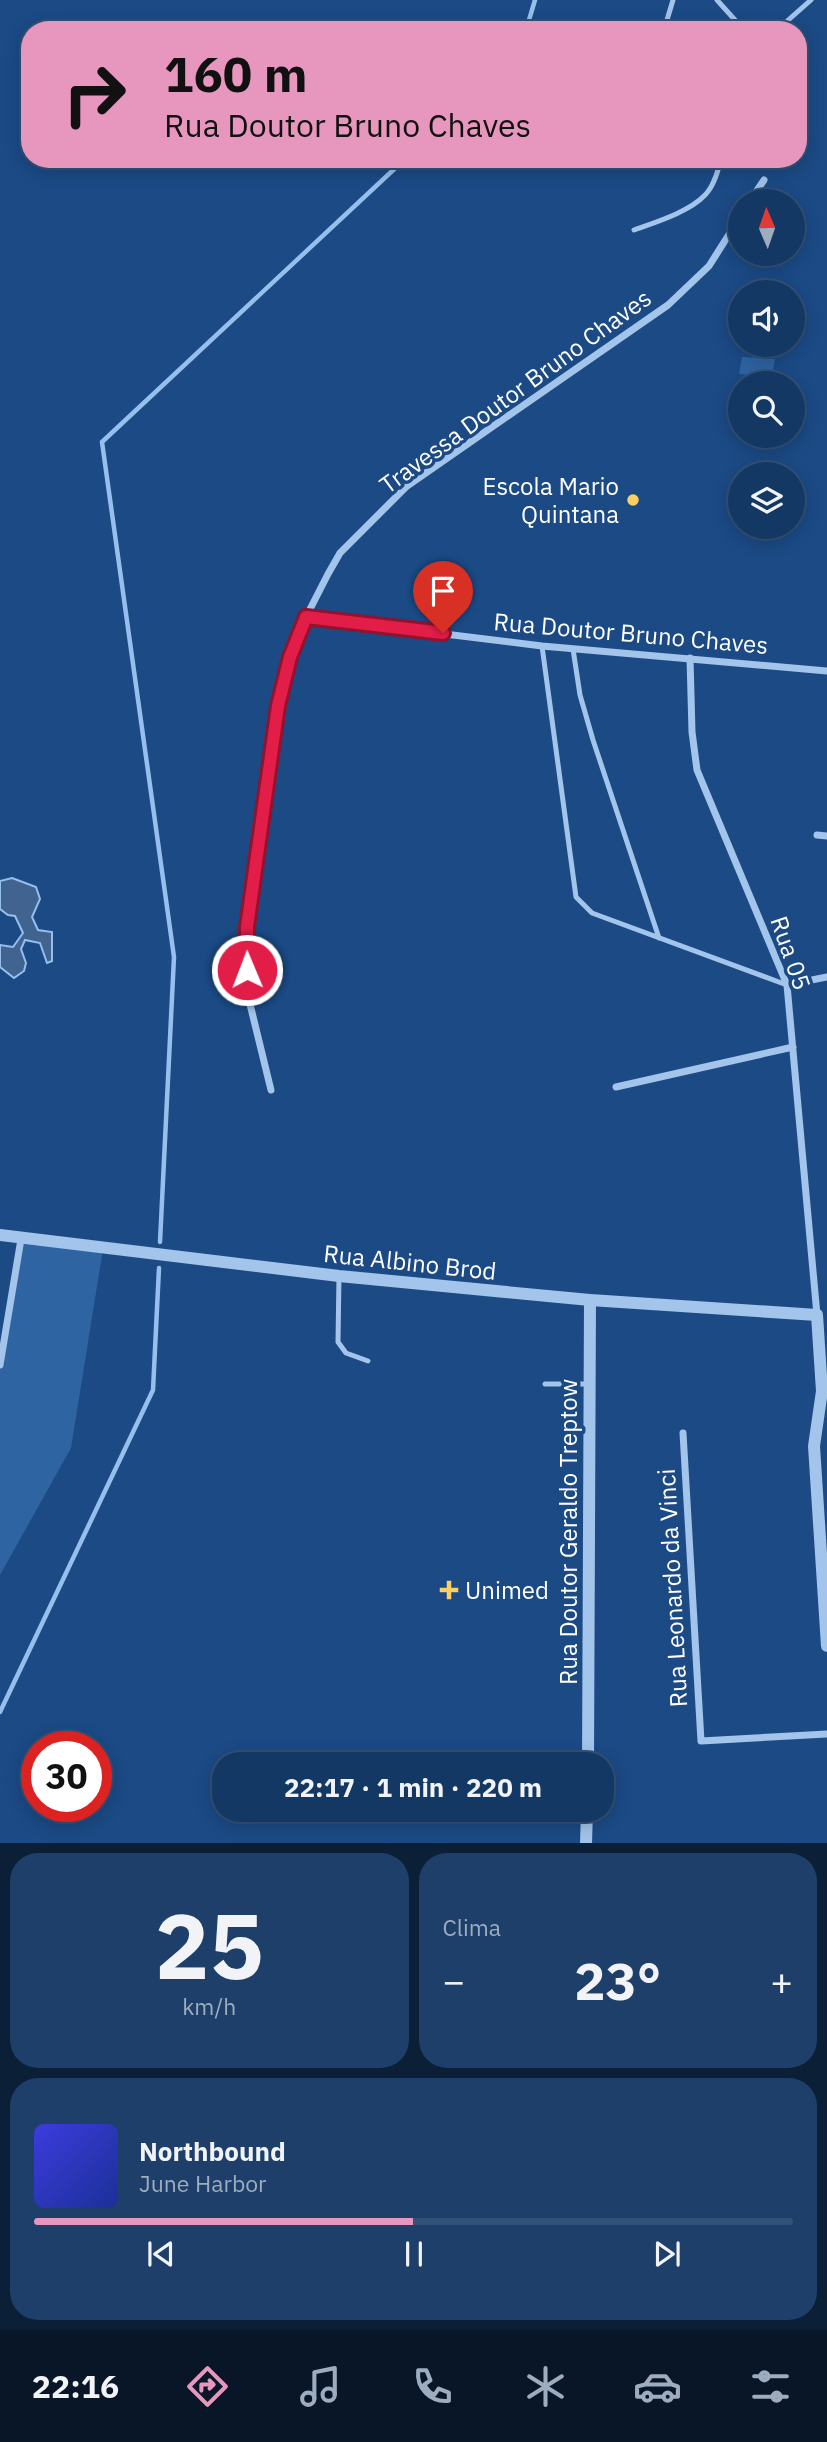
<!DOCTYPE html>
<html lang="pt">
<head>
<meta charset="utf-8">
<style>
  body { margin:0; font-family:"IBM Plex Sans",sans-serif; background:#1d3f6a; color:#f1f3f6; height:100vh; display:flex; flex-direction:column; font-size:26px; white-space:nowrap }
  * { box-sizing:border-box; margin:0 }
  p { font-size:23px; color:#9dacbf }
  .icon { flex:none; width:38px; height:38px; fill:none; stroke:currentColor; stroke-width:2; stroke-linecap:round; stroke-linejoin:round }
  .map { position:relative; height:1843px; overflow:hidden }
  .sheet { display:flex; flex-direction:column; gap:10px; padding:10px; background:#0b1f37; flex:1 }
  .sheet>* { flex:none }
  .hud { position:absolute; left:21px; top:21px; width:786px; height:147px; border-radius:28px; box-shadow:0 4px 18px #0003,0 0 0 2px #335278; background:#e797bd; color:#111; overflow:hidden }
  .needle { width:46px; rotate:358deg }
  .controls { position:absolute; left:728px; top:189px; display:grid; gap:14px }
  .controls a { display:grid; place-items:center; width:77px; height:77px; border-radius:50%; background:#143864; box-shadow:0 4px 18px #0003,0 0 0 2px #335278; font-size:35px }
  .speed { position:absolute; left:21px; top:1731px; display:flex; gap:14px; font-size:35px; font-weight:700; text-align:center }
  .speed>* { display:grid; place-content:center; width:91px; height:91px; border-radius:50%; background:#143864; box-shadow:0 4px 18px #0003,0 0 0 2px #335278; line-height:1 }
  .speed .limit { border:10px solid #d22; background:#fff; color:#111 }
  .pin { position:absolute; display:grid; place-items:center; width:60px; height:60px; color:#fff; margin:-72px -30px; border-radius:50% 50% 50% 0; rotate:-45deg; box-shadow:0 0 7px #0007 }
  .pin .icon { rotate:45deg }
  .me { position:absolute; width:77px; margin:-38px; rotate:359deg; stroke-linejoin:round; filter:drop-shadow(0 0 5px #0008) }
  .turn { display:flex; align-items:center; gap:24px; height:147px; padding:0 28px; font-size:32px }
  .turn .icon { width:91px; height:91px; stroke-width:2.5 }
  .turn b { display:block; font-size:49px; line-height:60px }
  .big { font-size:52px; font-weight:700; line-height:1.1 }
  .sheet .card { flex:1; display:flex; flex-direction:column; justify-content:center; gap:10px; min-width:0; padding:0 24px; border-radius:28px; background:#1d3f6a }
  .sheet .dial { align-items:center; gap:0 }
  .dial b { font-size:91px; line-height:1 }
  .song { display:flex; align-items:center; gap:21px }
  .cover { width:84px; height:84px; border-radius:10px; background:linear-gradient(135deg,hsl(240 70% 55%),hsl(230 70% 35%)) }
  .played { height:7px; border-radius:4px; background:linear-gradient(90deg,#e797bd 50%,#335278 50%) }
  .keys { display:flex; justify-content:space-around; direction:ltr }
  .heat { display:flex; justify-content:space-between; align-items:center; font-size:38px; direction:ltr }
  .sheet .tiles { flex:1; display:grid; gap:10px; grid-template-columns:1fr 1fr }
  .card:last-child { grid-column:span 2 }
  .trip { position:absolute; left:212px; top:1752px; width:402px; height:70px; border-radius:28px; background:#143864; box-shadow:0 4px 18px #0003,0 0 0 2px #335278; font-weight:700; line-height:70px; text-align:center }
  .tab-bar { display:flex; height:112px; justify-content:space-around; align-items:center; background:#081628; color:#9dacbf }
  .tab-bar .icon { width:49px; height:49px }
  .tab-bar .on { color:#e797bd }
  .tab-bar b { font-size:32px; color:#f1f3f6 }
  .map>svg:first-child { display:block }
  .green { fill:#2f64a3 }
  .water { fill:#41638f; stroke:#96bfed; stroke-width:2 }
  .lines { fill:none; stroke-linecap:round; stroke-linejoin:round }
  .stream { stroke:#96bfed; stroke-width:4.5 }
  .service { stroke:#a3c4eb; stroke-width:5 }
  .minor { stroke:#a3c4eb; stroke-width:7 }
  .tertiary { stroke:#a3c4eb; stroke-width:12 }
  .route-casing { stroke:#92132f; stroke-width:18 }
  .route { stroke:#e11d48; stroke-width:12 }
  .poi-dot { fill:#fccf60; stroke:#1b4a85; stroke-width:2.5 }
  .labels { text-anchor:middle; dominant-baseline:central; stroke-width:7; stroke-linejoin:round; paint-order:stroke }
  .street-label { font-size:24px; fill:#fff; stroke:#1b4a85 }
  .poi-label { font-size:24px; fill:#fff; stroke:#1b4a85; text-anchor:end }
</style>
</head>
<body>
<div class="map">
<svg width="827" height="1844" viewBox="0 0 827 1844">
  <rect width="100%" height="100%" fill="#1b4a85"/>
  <g class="green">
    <path d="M742,357L775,359L772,377L739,374Z"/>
    <path d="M21,1239L103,1249L71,1448L0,1575V1365Z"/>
  </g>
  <path class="water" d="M12,878L36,887L40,899L32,917L38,930L52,932V961L47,963L40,943L25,940L21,949L26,963L24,971L14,978L0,967V945L13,947L23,933L15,916L8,915L0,909V881Z"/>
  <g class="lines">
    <g class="stream">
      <path d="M526,30L535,0"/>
      <path d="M160,1242L174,957L102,442L405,159"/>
      <path d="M0,1712L153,1390L159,1268"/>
    </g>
    <g class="service">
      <path d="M717,0L744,30"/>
      <path d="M664,30L673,0"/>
      <path d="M777,30L811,0"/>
      <path d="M634,230C656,222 689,212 705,195C714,186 718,171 721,159"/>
      <path d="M542,646L576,897L592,913L787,985"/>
      <path d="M573,649L580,695L593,740L659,938"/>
      <path d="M339,1276L338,1342L346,1353L368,1361"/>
      <path d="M545,1384H590"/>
    </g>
    <g class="minor">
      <path d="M750,201L764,180"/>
      <path d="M306,617L542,646L827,671"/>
      <path d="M690,658L692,732L697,770L787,985L817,1315"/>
      <path d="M817,835L827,836"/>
      <path d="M787,985L827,977"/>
      <path d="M616,1087L793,1047"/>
      <path d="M271,1090L247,992L246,927L278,706L290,657L306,617L328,574L340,553L407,486L668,305L709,266L740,217"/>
      <path d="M0,1365L21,1239"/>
      <path d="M683,1433L701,1741L827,1734"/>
    </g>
    <g class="tertiary">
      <path d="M0,1235L339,1276L590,1300L817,1315L822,1391L814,1446L827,1646"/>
      <path d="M588,1764L590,1300"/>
      <path d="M586,1844L587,1810"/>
    </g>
  </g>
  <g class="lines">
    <defs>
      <path id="route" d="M247,970V927L278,706L290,657L306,617L443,633"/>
    </defs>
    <use href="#route" class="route-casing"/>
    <use href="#route" class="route"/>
  </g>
  <g class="poi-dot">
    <circle cx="633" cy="500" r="7"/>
    <path d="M445.5 1579.5h7v7h7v7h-7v7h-7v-7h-7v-7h7z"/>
  </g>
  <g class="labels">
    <g class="street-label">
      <text transform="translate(515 391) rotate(-36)">Travessa Doutor Bruno Chaves</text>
      <text transform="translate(631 633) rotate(5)">Rua Doutor Bruno Chaves</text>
      <text transform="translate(791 953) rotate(71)">Rua 05</text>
      <text transform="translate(410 1262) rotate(6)">Rua Albino Brod</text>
      <text transform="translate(568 1532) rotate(-90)">Rua Doutor Geraldo Treptow</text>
      <text transform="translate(672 1588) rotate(-93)">Rua Leonardo da Vinci</text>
    </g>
    <g class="poi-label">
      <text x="619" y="486">Escola Mario<tspan x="619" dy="28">Quintana</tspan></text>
      <text x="465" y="1590" text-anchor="start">Unimed</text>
    </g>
  </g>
</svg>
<div class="controls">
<a><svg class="needle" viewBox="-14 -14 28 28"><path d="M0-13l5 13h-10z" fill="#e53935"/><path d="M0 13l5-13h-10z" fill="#9dacbf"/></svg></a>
<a><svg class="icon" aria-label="sound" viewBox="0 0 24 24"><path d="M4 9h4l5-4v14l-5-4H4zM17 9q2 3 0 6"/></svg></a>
<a><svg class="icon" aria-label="search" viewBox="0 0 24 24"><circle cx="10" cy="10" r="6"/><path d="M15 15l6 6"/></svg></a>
<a><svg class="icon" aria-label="layers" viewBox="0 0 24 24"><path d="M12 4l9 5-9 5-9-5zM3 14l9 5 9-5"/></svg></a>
</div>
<div class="speed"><div class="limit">30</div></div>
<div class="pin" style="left:443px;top:633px;background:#d93025"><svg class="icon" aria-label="arrive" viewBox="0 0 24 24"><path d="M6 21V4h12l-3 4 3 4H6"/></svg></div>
<svg class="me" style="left:247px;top:970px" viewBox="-20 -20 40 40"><circle r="17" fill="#e11d48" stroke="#fff" stroke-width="3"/><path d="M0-11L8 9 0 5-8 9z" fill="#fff"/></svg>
<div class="trip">22:17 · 1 min · 220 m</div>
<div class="hud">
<div class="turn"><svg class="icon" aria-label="right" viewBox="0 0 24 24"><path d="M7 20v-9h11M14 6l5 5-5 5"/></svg><div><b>160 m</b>Rua Doutor Bruno Chaves</div></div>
</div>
</div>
<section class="sheet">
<div class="tiles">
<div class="card dial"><b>25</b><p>km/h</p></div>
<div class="card"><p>Clima</p>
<div class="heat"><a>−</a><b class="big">23°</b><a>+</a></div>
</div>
<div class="card">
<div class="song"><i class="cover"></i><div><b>Northbound</b><p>June Harbor</p></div></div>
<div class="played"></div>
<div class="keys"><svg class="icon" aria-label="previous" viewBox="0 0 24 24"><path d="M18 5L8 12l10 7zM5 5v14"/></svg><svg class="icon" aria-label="pause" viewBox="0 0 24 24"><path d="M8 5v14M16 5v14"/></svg><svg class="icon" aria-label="next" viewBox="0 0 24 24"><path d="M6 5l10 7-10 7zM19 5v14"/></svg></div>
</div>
</div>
</section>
<nav class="tab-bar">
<b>22:16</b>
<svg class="icon on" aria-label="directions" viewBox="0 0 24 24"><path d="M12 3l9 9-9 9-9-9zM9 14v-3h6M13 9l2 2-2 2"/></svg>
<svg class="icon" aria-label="music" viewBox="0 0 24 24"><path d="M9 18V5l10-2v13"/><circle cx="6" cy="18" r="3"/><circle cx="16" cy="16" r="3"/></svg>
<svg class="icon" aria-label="phone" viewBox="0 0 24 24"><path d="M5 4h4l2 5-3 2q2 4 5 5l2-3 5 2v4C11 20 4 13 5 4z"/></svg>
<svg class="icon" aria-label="climate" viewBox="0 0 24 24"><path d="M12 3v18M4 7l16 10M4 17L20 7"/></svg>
<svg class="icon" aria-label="car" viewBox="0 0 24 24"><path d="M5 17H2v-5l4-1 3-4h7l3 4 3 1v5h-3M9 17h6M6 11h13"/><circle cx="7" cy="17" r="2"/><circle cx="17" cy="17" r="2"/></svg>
<svg class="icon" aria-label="filters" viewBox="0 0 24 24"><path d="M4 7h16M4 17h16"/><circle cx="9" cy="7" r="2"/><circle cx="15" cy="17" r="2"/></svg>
</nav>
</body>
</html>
